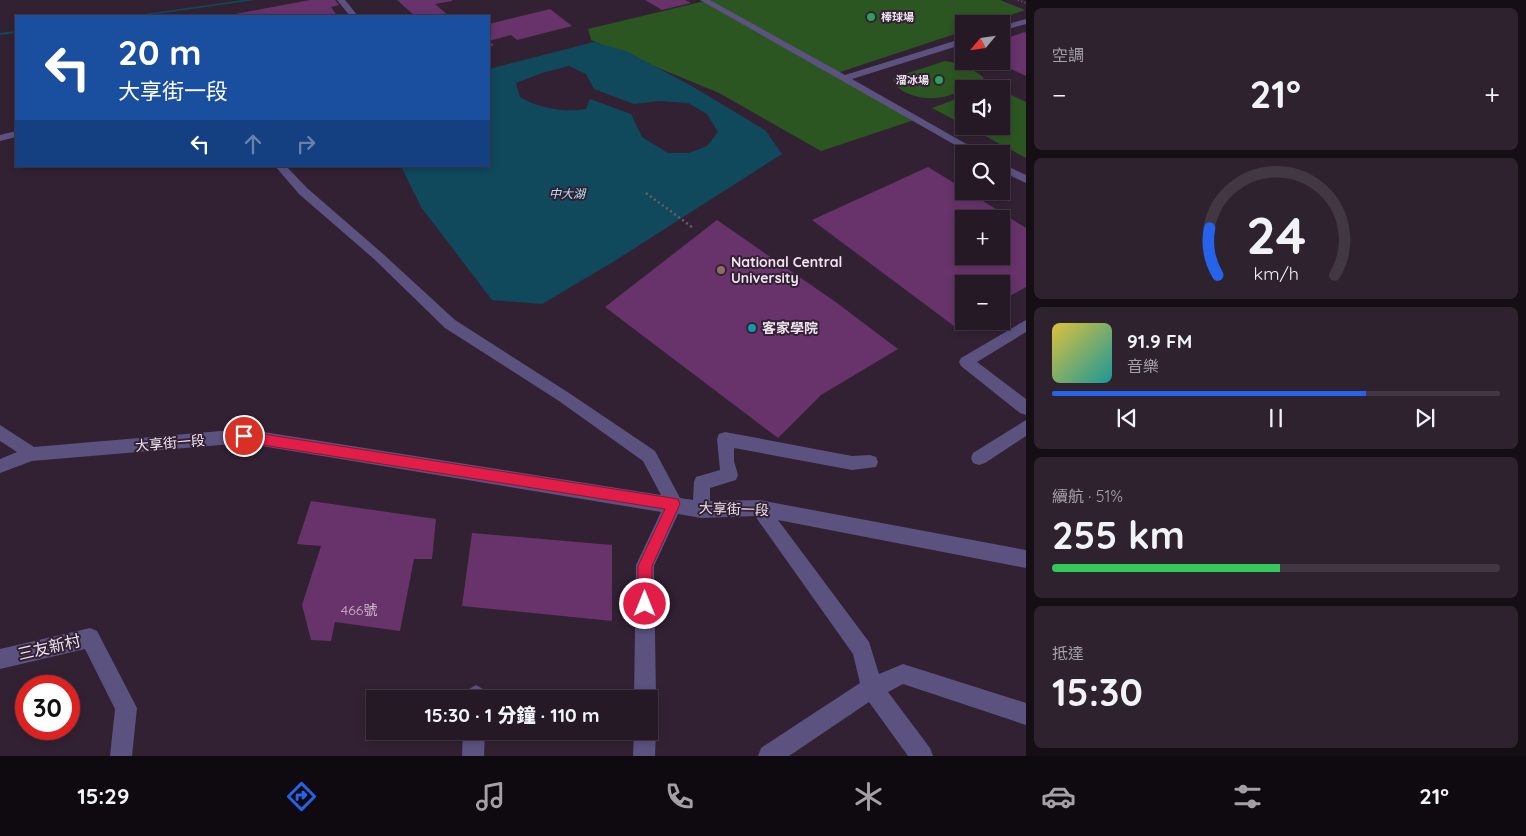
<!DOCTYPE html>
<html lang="zh-TW">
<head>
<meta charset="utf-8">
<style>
  body { margin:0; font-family:Quicksand,"Noto Sans TC",sans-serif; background:#2e222e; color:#f1f3f6; height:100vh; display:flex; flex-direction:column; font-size:19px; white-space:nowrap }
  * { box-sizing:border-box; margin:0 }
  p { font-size:16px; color:#a4a0a7 }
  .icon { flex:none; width:28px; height:28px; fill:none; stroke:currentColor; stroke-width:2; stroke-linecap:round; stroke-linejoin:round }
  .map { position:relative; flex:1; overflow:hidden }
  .panel { display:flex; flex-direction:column; gap:8px; padding:8px; background:#150e15; width:500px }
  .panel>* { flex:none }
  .banner { position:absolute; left:15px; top:15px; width:475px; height:152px; border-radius:0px; box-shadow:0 2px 8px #0003,0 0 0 1px #423843; background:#1a4fa0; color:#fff; overflow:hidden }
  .needle { width:32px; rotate:241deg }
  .tools { position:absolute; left:955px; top:15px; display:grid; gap:10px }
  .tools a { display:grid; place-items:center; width:55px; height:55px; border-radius:0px; background:#261926; box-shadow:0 2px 8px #0003,0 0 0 1px #423843; font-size:25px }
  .speed { position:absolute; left:15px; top:675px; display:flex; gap:10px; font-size:25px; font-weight:700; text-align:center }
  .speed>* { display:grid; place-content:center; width:65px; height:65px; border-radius:50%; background:#261926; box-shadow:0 2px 8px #0003,0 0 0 1px #423843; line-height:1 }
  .speed .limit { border:8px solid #d22; background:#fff; color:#111 }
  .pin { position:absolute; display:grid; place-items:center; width:42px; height:42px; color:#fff; margin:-21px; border:2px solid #fff; border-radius:50%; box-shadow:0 1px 5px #0007 }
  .me { position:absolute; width:55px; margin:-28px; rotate:0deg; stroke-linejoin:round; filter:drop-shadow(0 0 4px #0008) }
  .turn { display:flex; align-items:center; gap:18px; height:105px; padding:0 20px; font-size:22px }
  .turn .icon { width:65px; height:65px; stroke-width:2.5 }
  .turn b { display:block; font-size:35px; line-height:42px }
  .lanes { display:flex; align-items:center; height:48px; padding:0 20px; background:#0003; justify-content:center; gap:25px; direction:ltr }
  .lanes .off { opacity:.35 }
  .big { font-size:38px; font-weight:800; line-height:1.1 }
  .panel .widget { flex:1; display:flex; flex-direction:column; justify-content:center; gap:8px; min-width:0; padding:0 18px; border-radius:8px; background:#2e222e }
  .panel .dial { align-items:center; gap:0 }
  .dial svg { height:130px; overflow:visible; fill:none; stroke:#423843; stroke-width:7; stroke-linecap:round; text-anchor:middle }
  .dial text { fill:#f1f3f6; stroke:none }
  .song { display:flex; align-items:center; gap:15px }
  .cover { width:60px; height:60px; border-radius:8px; background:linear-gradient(135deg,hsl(50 70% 55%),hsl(180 70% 35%)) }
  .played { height:5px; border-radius:2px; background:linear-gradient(90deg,#2563eb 70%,#423843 70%) }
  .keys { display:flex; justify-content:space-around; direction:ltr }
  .heat { display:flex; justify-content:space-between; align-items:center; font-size:28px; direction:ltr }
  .charge { height:8px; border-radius:4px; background:linear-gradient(90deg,#34c759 51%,#423843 0) }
  .trip { position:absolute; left:366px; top:690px; width:292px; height:50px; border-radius:0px; background:#261926; box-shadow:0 2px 8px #0003,0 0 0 1px #423843; font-weight:800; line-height:50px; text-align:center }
  .dock { display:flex; height:80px; justify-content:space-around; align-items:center; background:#0f0a0f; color:#a4a0a7 }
  .dock .icon { width:35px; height:35px }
  .dock .selected { color:#2563eb }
  .dock b { font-size:22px; color:#f1f3f6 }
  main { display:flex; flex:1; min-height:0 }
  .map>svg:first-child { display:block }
  .green { fill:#2c5621 }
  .water { fill:#0f495b; fill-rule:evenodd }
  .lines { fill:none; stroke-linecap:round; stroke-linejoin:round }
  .stream { fill:#0f495b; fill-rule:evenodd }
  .building { fill:#67336a; fill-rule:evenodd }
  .path-far1 { stroke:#6c5c6d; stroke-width:2; stroke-dasharray:1 2.5; stroke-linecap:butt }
  .path { stroke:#6c5c6d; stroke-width:2.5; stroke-dasharray:2 3; stroke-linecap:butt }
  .minor { fill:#5b5280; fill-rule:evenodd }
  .route { fill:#e11d48; stroke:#92132f }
  .leisure-dot { fill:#2e9e5b; stroke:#322133; stroke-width:2 }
  .education-dot { fill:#8d6e63; stroke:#322133; stroke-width:2 }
  .culture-dot { fill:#0f9aa8; stroke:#322133; stroke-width:2 }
  .labels { text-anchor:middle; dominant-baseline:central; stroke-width:4; stroke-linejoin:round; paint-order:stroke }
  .far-poi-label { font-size:11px; font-weight:bold; fill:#f0e4f0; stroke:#322133; text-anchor:start }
  .far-water-label { font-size:12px; font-style:italic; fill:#b4e3f6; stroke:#322133 }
  .poi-label { font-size:14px; font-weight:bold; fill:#f0e4f0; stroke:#322133; text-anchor:start }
  .street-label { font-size:14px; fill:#f0e4f0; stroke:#322133 }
  .near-number-label { font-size:14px; fill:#ceb8ce }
  .near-street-label { font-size:16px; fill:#f0e4f0; stroke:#322133 }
</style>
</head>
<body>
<main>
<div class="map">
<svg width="1026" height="756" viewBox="0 0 1026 756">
  <rect width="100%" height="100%" fill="#322133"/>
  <g class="green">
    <path d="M709,0H1000L1025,10L984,24H964V31L837,73Z"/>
    <path d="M705,1L917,119L821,151L719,93L591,40L588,29Z"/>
    <path d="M945,61C960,63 971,68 983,77L984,83C958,92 938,105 909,94C901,91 896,87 893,78Z"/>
    <path d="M1001,90L1026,102V158L967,126H1001Z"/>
    <path d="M964,96V125L932,108Z"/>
  </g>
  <path class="water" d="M594,42L626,51L690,85L765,130L782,154L613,262L542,304L492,300L421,207L401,166H489V69ZM569,66L586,74L594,89L634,104L659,101L688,103L707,114L718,132L707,146L689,153H668L642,137L631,114L590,99L586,109C565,113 538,108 520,97L516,83L542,73Z"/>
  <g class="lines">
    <g class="stream">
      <path d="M243,0H255L142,16H131Z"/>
      <path d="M16,31V33L0,35V33Z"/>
    </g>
  </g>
  <g class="building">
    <path d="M310,0H335L339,5L331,7L336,14L323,16H236L235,14Z"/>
    <path d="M397,0H452V1L435,4L449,16H415Z"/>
    <path d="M645,0H685L691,3L662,10Z"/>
    <path d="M550,9L572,26L517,40L511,35L489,41L494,45L489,47V24Z"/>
    <path d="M1025,32L1026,33V76L994,61H1001V40Z"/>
    <path d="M928,167L964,189V191H967L1026,228V287L1001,301V284H964V321L954,326L812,220ZM964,219H1001V256H964Z"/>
    <path d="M717,220L837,303L898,349L821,395L778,438L605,307Z"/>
    <path d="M311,501L436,519L432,559H414L400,631L335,622L331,641L311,640L302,605L321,546L297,544Z"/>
    <path d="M472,533L612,545V621L462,606Z"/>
  </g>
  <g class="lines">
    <path class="path-far1" d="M1018,0L1026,3"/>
    <path class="path" d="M646,193L692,227"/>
    <g class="minor">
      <path d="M337,0H345L358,16H350Z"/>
      <path d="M700,0H710L845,75L964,38V44L852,79L984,154H971Z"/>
      <path d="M1026,19V24L1001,31V26Z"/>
      <path d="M16,131V137L0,141V135Z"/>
      <path d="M1001,163L1026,175V183L1001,171Z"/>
      <path d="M275,166H286L307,188L382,253L455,320L569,393L655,451L680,498L693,500L694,482L696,477L720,470L717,439L719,434L725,432L852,456L870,455L876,457L878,462L876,467L852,470L734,448V461L738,475L736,480L710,488V501L759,500L1026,550V568L778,520L869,642L879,674L903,664L1026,703V725L903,684L888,692L930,748L933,756H908L869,702L789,756H758L761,748L860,683L853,654L755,516L701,518L678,514L654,566L656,699L650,707V699H634L636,565L661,512L244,443L32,461L0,473V459L17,452L0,441V425L34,447L244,429L661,495L643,461L559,401L445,328L374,259L299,194Z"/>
      <path d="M1026,320V332L977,362L1026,399V415L1020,413L961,366L959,362L961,358Z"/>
      <path d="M1026,420V436L985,463L979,465L973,463L971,458L973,453Z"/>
      <path d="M90,628L97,631L137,708L132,756H110L115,709L85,649L0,669V649Z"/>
      <path d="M476,685L483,689L487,699H465L469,689Z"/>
      <path d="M650,722L653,723L656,731L655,756H633L634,731H650Z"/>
      <path d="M463,731H485L484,756H462Z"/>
    </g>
  </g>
  <path class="route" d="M244,431L678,499L680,504L652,566V604L650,609L645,611L640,609L638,604V566L665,509L244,442L240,440L238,436L240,432Z"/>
  <g class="leisure-dot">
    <circle cx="871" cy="17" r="5"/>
    <circle cx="939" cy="80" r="5"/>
  </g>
  <circle class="education-dot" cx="721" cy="270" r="5"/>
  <circle class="culture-dot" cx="752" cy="328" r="5"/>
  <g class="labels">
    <g class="far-poi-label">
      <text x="881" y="17">棒球場</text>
      <text x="929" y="80" text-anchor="end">溜冰場</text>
    </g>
    <g class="far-water-label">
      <text x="567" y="193">中大湖</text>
    </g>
    <g class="poi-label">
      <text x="731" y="262">National Central<tspan x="731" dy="16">University</tspan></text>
      <text x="762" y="328">客家學院</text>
    </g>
    <g class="street-label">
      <text transform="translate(170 443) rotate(-5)">大享街一段</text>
      <text transform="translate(734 509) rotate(2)">大享街一段</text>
    </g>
    <g class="near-number-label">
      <text x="359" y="610">466號</text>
    </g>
    <g class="near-street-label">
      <text transform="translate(49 647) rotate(-13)">三友新村</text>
    </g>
  </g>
</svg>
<div class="tools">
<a><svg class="needle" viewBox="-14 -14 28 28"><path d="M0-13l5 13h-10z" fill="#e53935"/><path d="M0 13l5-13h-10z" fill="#a4a0a7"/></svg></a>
<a><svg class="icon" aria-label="sound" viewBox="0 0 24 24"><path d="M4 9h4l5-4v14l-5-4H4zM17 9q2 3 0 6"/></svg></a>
<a><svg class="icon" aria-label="search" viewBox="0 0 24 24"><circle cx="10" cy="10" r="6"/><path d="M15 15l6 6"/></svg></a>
<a>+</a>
<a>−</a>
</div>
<div class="speed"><div class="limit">30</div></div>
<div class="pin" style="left:244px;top:436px;background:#d93025"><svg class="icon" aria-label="arrive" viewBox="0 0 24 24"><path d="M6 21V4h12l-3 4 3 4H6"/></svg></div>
<svg class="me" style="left:645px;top:604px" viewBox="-20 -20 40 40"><circle r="17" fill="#e11d48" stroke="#fff" stroke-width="3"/><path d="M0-11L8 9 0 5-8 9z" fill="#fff"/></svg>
<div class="trip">15:30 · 1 分鐘 · 110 m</div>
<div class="banner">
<div class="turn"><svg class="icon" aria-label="left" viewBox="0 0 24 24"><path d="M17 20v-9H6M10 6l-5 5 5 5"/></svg><div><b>20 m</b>大享街一段</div></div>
<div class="lanes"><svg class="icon" aria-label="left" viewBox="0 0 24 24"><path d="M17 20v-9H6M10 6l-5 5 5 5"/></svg><svg class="icon off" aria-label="ahead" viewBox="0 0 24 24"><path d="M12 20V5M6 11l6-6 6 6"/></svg><svg class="icon off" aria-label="right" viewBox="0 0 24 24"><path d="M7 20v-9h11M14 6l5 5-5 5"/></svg></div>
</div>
</div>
<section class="panel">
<div class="widget"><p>空調</p>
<div class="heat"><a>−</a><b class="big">21°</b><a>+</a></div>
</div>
<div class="widget dial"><svg viewBox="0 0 100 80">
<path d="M14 69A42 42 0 1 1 86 69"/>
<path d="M14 69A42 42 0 0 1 9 40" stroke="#2563eb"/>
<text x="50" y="56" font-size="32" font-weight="700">24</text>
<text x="50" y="72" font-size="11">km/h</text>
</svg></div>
<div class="widget">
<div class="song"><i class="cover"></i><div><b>91.9 FM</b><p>音樂</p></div></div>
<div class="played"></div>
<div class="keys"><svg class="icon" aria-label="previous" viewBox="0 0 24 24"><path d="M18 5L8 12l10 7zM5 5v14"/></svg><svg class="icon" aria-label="pause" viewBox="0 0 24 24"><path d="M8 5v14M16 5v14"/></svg><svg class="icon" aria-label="next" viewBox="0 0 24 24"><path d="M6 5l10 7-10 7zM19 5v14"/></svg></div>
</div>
<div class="widget"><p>續航 · 51%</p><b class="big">255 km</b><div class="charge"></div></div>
<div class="widget"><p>抵達</p><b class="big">15:30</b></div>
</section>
</main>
<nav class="dock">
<b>15:29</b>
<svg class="icon selected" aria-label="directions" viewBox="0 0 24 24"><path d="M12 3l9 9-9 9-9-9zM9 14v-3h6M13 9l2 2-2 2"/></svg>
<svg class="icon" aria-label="music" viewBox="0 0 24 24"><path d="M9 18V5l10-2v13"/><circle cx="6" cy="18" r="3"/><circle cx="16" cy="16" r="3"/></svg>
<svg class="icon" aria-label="phone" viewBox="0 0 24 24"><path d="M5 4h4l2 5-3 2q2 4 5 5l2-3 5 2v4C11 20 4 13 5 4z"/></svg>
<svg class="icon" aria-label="climate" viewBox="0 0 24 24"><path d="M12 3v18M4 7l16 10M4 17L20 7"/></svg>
<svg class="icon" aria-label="car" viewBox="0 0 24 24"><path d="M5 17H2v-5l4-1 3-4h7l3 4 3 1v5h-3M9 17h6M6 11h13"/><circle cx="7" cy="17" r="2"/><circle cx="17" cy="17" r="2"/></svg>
<svg class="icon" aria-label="filters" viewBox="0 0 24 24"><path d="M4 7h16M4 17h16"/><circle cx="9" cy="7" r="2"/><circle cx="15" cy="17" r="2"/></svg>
<b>21°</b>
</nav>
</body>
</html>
